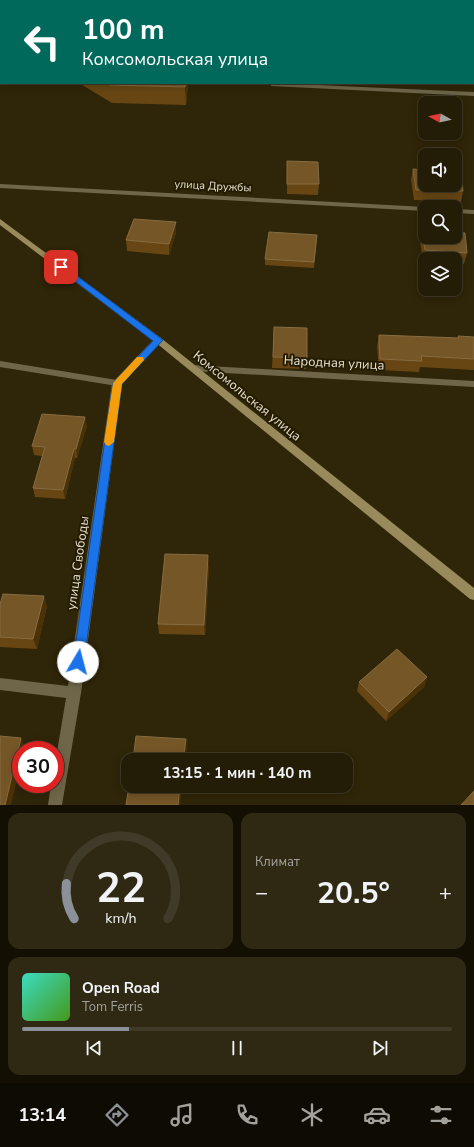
<!DOCTYPE html>
<html lang="ru">
<head>
<meta charset="utf-8">
<style>
  body { margin:0; font-family:"Nunito Sans",sans-serif; background:#2f2914; color:#f1f3f6; height:100vh; display:flex; flex-direction:column; font-size:15px; white-space:nowrap }
  * { box-sizing:border-box; margin:0 }
  p { font-size:13px; color:#a3a19b }
  .icon { flex:none; width:22px; height:22px; fill:none; stroke:currentColor; stroke-width:2; stroke-linecap:round; stroke-linejoin:round }
  .map { position:relative; height:805px; overflow:hidden }
  .details { display:flex; flex-direction:column; gap:8px; padding:8px; background:#130f03; flex:1 }
  .details>* { flex:none }
  .banner { position:absolute; left:0px; top:0px; width:474px; height:84px; box-shadow:0 2px 10px #0003,0 0 0 1px #403a28; background:#00695c; color:#fff; overflow:hidden }
  .needle { width:26px; rotate:278deg }
  .controls { position:absolute; left:418px; top:96px; display:grid; gap:8px }
  .controls a { display:grid; place-items:center; width:44px; height:44px; border-radius:8px; background:#231c06; box-shadow:0 2px 10px #0003,0 0 0 1px #403a28; font-size:20px }
  .speed { position:absolute; left:12px; top:741px; display:flex; gap:8px; font-size:20px; font-weight:700; text-align:center }
  .speed>* { display:grid; place-content:center; width:52px; height:52px; border-radius:50%; background:#231c06; box-shadow:0 2px 10px #0003,0 0 0 1px #403a28; line-height:1 }
  .speed .limit { border:6px solid #d22; background:#fff; color:#111 }
  .pin { position:absolute; display:grid; place-items:center; width:34px; height:34px; color:#fff; margin:-17px; border-radius:8px; box-shadow:0 2px 6px #0006 }
  .me { position:absolute; width:44px; margin:-22px; rotate:8deg; stroke-linejoin:round; filter:drop-shadow(0 0 3px #0008) }
  .turn { display:flex; align-items:center; gap:14px; height:84px; padding:0 16px; font-size:18px }
  .turn .icon { width:52px; height:52px; stroke-width:2.5 }
  .turn b { display:block; font-size:28px; line-height:34px }
  .big { font-size:30px; font-weight:700; line-height:1.1 }
  .details .widget { flex:1; display:flex; flex-direction:column; justify-content:center; gap:6px; min-width:0; padding:0 14px; border-radius:12px; background:#2f2914 }
  .details .dial { align-items:center; gap:0 }
  .dial svg { height:104px; overflow:visible; fill:none; stroke:#403a28; stroke-width:7; stroke-linecap:round; text-anchor:middle }
  .dial text { fill:#f1f3f6; stroke:none }
  .song { display:flex; align-items:center; gap:12px }
  .cover { width:48px; height:48px; border-radius:6px; background:linear-gradient(135deg,hsl(170 70% 55%),hsl(100 70% 35%)) }
  .played { height:4px; border-radius:2px; background:linear-gradient(90deg,#8c9099 25%,#403a28 25%) }
  .keys { display:flex; justify-content:space-around; direction:ltr }
  .heat { display:flex; justify-content:space-between; align-items:center; font-size:22px; direction:ltr }
  .details .tiles { flex:1; display:grid; gap:8px; grid-template-columns:1fr 1fr }
  .widget:last-child { grid-column:span 2 }
  .trip { position:absolute; left:121px; top:753px; width:232px; height:40px; border-radius:12px; background:#231c06; box-shadow:0 2px 10px #0003,0 0 0 1px #403a28; font-weight:700; line-height:40px; text-align:center }
  .menu { display:flex; height:64px; justify-content:space-around; align-items:center; background:#0e0b02; color:#a3a19b }
  .menu .icon { width:28px; height:28px }
  .menu .selected { color:#8c9099 }
  .menu b { font-size:18px; color:#f1f3f6 }
  .map>svg:first-child { display:block }
  .lines { fill:none; stroke-linecap:round; stroke-linejoin:round }
  .lane { fill:#6f6649; fill-rule:evenodd }
  .street { fill:#6f6649; fill-rule:evenodd }
  .secondary { fill:#988a5b; fill-rule:evenodd }
  .wall { fill:#674613 }
  .shaded-wall { fill:#4b3206 }
  .building { fill:#755627; stroke:#866c42 }
  .route { fill:#1a73e8; stroke:#114b97 }
  .slow { fill:#f59e0b }
  .labels { text-anchor:middle; dominant-baseline:central; stroke-width:4; stroke-linejoin:round; paint-order:stroke }
  .far-street-label { font-size:11px; fill:#e5dfcf; stroke:#251c01 }
  .street-label { font-size:13px; fill:#e5dfcf; stroke:#251c01 }
</style>
</head>
<body>
<div class="map">
<svg width="474" height="805" viewBox="0 0 474 805">
  <rect width="100%" height="100%" fill="#2f2508"/>
  <g class="lines">
    <g class="lane">
      <rect x="272" y="0" width="6" height="1"/>
      <path d="M0,361L117,380L122,383L117,386L0,367Z"/>
    </g>
    <g class="street">
      <path d="M273,83L474,92V96L271,86V84Z"/>
      <path d="M0,184L425,207H426H425V211L0,188Z"/>
      <path d="M455,209L474,210V214L455,213Z"/>
      <path d="M158,337L161,338L163,340L161,342L122,384L81,693L62,805H48L51,784H55V764L66,698L0,690V678L68,686L112,383L155,338Z"/>
      <path d="M192,365L474,381V387L192,371L187,368Z"/>
    </g>
    <path class="secondary" d="M0,219L161,338L474,588V600L470,599L155,342L0,225Z"/>
  </g>
  <g class="wall">
    <path d="M0,0H137V1H1V20L0,15V6L1,5Z"/>
    <path d="M467,0H474V31L473,29V1H467Z"/>
    <path d="M79,83H188L186,105L112,103Z"/>
    <path d="M287,161L319,184L318,195L287,194Z"/>
    <path d="M413,169L463,191L461,202L414,200L411,180Z"/>
    <path d="M422,230L467,253L464,264L455,263V259H425V261H423L420,240Z"/>
    <path d="M176,233L169,255L127,251L126,240Z"/>
    <path d="M317,235L314,268L265,265V259Z"/>
    <path d="M274,327L307,358L306,369L272,368Z"/>
    <path d="M379,335L458,338V336L474,337V370L420,367L419,372L379,370L377,346Z"/>
    <path d="M87,426L77,458H75L65,499L35,497L33,488L42,456L34,455L32,446Z"/>
    <path d="M209,566L205,635L159,634L158,624Z"/>
    <path d="M0,604L47,606L37,649L0,647Z"/>
    <path d="M427,677L424,687L386,721L357,691L359,682Z"/>
  </g>
  <g class="shaded-wall">
    <path d="M186,83H188L186,105L185,87Z"/>
    <path d="M176,222V233L169,255V244Z"/>
    <path d="M85,417L87,426L77,458L76,449Z"/>
    <path d="M74,449L75,458L65,499L63,490Z"/>
    <path d="M208,555L209,566L205,635L204,625Z"/>
    <path d="M44,596L47,606L37,649L33,639Z"/>
    <path d="M427,677L424,687L386,721L389,712Z"/>
    <path d="M21,738L25,747L24,750H21V762L11,805H5Z"/>
    <path d="M186,739L187,748L185,760H183Z"/>
    <path d="M180,786H182L180,805H178Z"/>
  </g>
  <g class="building">
    <path d="M4,0H90V1H3Z"/>
    <path d="M94,0H133L132,1H93Z"/>
    <path d="M324,0H361L362,1H324Z"/>
    <rect x="408" y="0" width="26" height="1"/>
    <path d="M470,0L474,1V20L473,15V1H470Z"/>
    <path d="M107,83H186L185,87L110,85Z"/>
    <path d="M287,161L318,162L319,184H287Z"/>
    <path d="M413,169L425,170V185H455V171H461L463,191L416,190Z"/>
    <path d="M134,219L176,222L169,244L126,240Z"/>
    <path d="M422,230H425V237H455V232L465,233L467,253L425,250Z"/>
    <path d="M269,232L317,235L314,262L265,259Z"/>
    <path d="M274,327L307,328V358L273,357Z"/>
    <path d="M379,335L459,338L458,336L474,337V359L421,356L422,361L380,359Z"/>
    <path d="M42,414L85,417L76,449H74L63,490L33,488L45,447L32,446Z"/>
    <path d="M165,554L208,555L204,625L158,624Z"/>
    <path d="M3,594L44,596L33,639L0,637V604Z"/>
    <path d="M397,649L427,677L389,712L359,682Z"/>
    <path d="M0,736L21,738L5,805H0Z"/>
    <path d="M136,736L186,739L183,760H133Z"/>
    <path d="M129,786H180L178,805H126Z"/>
    <path d="M474,791V805H461Z"/>
  </g>
  <path class="route" d="M61,264L163,340L122,384L84,662L83,666L78,667L74,666L73,662L113,383L153,341L58,268L57,267Z"/>
  <path class="slow" d="M137,357H143L144,360L122,384L114,442L109,446L106,445L104,442L113,383Z"/>
  <g class="labels">
    <g class="far-street-label">
      <text transform="translate(213 186) rotate(3)">улица Дружбы</text>
    </g>
    <g class="street-label">
      <text transform="translate(334 363) rotate(3)">Народная улица</text>
      <text transform="translate(247 396) rotate(39)">Комсомольская улица</text>
      <text transform="translate(78 563) rotate(-82)">улица Свободы</text>
    </g>
  </g>
</svg>
<div class="controls">
<a><svg class="needle" viewBox="-14 -14 28 28"><path d="M0-13l5 13h-10z" fill="#e53935"/><path d="M0 13l5-13h-10z" fill="#a3a19b"/></svg></a>
<a><svg class="icon" aria-label="sound" viewBox="0 0 24 24"><path d="M4 9h4l5-4v14l-5-4H4zM17 9q2 3 0 6"/></svg></a>
<a><svg class="icon" aria-label="search" viewBox="0 0 24 24"><circle cx="10" cy="10" r="6"/><path d="M15 15l6 6"/></svg></a>
<a><svg class="icon" aria-label="layers" viewBox="0 0 24 24"><path d="M12 4l9 5-9 5-9-5zM3 14l9 5 9-5"/></svg></a>
</div>
<div class="speed"><div class="limit">30</div></div>
<div class="pin" style="left:61px;top:267px;background:#d93025"><svg class="icon" aria-label="arrive" viewBox="0 0 24 24"><path d="M6 21V4h12l-3 4 3 4H6"/></svg></div>
<svg class="me" style="left:78px;top:662px" viewBox="-20 -20 40 40"><circle r="19" fill="#fff"/><path d="M0-13L10 11 0 6-10 11z" fill="#1a73e8"/></svg>
<div class="trip">13:15 · 1 мин · 140 m</div>
<div class="banner">
<div class="turn"><svg class="icon" aria-label="left" viewBox="0 0 24 24"><path d="M17 20v-9H6M10 6l-5 5 5 5"/></svg><div><b>100 m</b>Комсомольская улица</div></div>
</div>
</div>
<section class="details">
<div class="tiles">
<div class="widget dial"><svg viewBox="0 0 100 80">
<path d="M14 69A42 42 0 1 1 86 69"/>
<path d="M14 69A42 42 0 0 1 8 42" stroke="#8c9099"/>
<text x="50" y="56" font-size="32" font-weight="700">22</text>
<text x="50" y="72" font-size="11">km/h</text>
</svg></div>
<div class="widget"><p>Климат</p>
<div class="heat"><a>−</a><b class="big">20.5°</b><a>+</a></div>
</div>
<div class="widget">
<div class="song"><i class="cover"></i><div><b>Open Road</b><p>Tom Ferris</p></div></div>
<div class="played"></div>
<div class="keys"><svg class="icon" aria-label="previous" viewBox="0 0 24 24"><path d="M18 5L8 12l10 7zM5 5v14"/></svg><svg class="icon" aria-label="pause" viewBox="0 0 24 24"><path d="M8 5v14M16 5v14"/></svg><svg class="icon" aria-label="next" viewBox="0 0 24 24"><path d="M6 5l10 7-10 7zM19 5v14"/></svg></div>
</div>
</div>
</section>
<nav class="menu">
<b>13:14</b>
<svg class="icon selected" aria-label="directions" viewBox="0 0 24 24"><path d="M12 3l9 9-9 9-9-9zM9 14v-3h6M13 9l2 2-2 2"/></svg>
<svg class="icon" aria-label="music" viewBox="0 0 24 24"><path d="M9 18V5l10-2v13"/><circle cx="6" cy="18" r="3"/><circle cx="16" cy="16" r="3"/></svg>
<svg class="icon" aria-label="phone" viewBox="0 0 24 24"><path d="M5 4h4l2 5-3 2q2 4 5 5l2-3 5 2v4C11 20 4 13 5 4z"/></svg>
<svg class="icon" aria-label="climate" viewBox="0 0 24 24"><path d="M12 3v18M4 7l16 10M4 17L20 7"/></svg>
<svg class="icon" aria-label="car" viewBox="0 0 24 24"><path d="M5 17H2v-5l4-1 3-4h7l3 4 3 1v5h-3M9 17h6M6 11h13"/><circle cx="7" cy="17" r="2"/><circle cx="17" cy="17" r="2"/></svg>
<svg class="icon" aria-label="filters" viewBox="0 0 24 24"><path d="M4 7h16M4 17h16"/><circle cx="9" cy="7" r="2"/><circle cx="15" cy="17" r="2"/></svg>
</nav>
</body>
</html>
